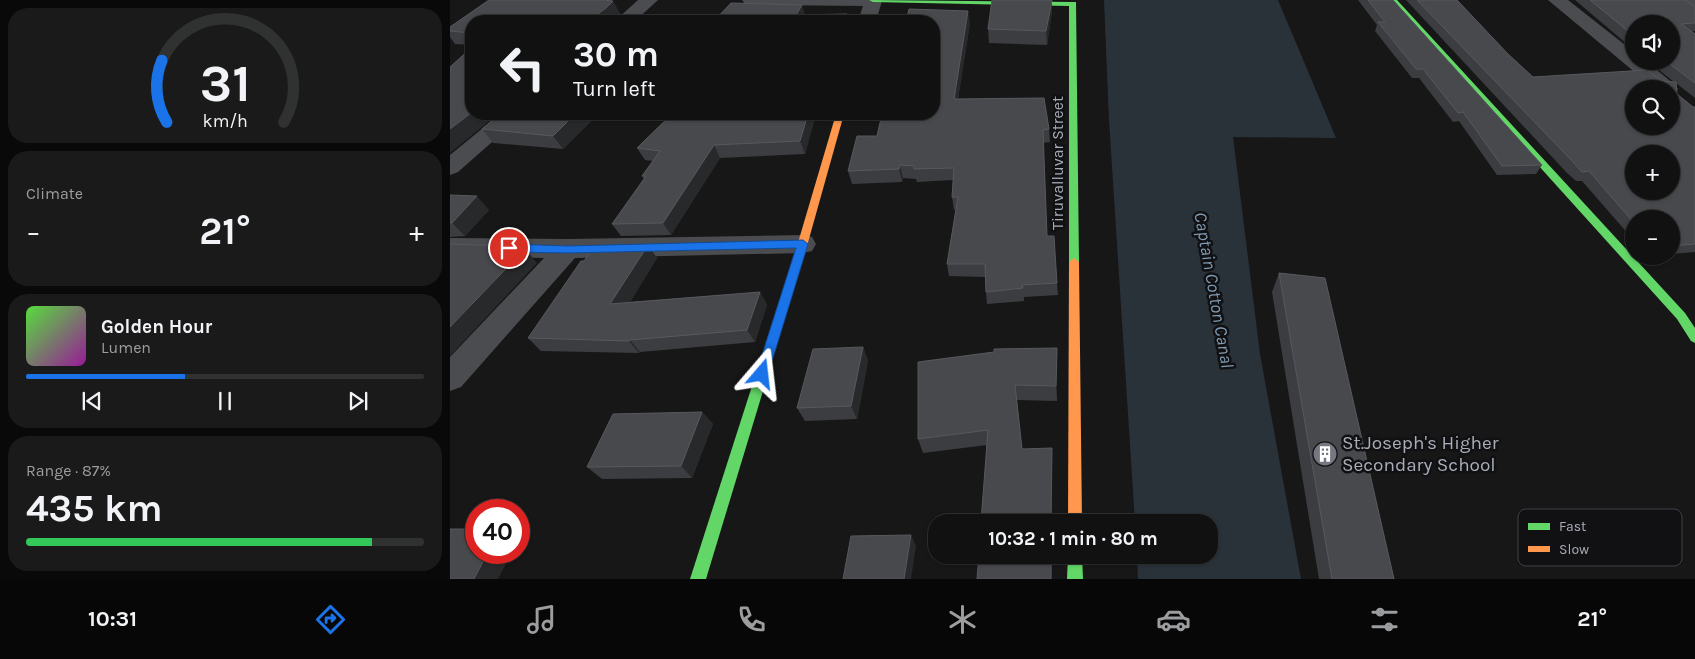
<!DOCTYPE html>
<html lang="en">
<head>
<meta charset="utf-8">
<style>
  body { margin:0; font-family:Karla,sans-serif; background:#1a1a1a; color:#f1f3f6; height:100vh; display:flex; flex-direction:column; font-size:19px; white-space:nowrap }
  * { box-sizing:border-box; margin:0 }
  p { font-size:16px; color:#9c9d9f }
  .icon { flex:none; width:28px; height:28px; fill:none; stroke:currentColor; stroke-width:2; stroke-linecap:round; stroke-linejoin:round }
  .map { position:relative; flex:1; overflow:hidden }
  .drawer { display:flex; flex-direction:column; gap:8px; padding:8px; background:#090909; width:450px }
  .drawer>* { flex:none }
  .guide { position:absolute; left:15px; top:15px; width:475px; height:105px; border-radius:20px; box-shadow:0 1px 4px #0004,0 0 0 1px #303131; background:#111; color:#f1f3f6; overflow:hidden }
  .buttons { position:absolute; left:1175px; top:15px; display:grid; gap:10px }
  .buttons a { display:grid; place-items:center; width:55px; height:55px; border-radius:50%; background:#111; box-shadow:0 1px 4px #0004,0 0 0 1px #303131; font-size:25px }
  .speed { position:absolute; left:15px; top:499px; display:flex; gap:10px; font-size:25px; font-weight:700; text-align:center }
  .speed>* { display:grid; place-content:center; width:65px; height:65px; border-radius:50%; background:#111; box-shadow:0 1px 4px #0004,0 0 0 1px #303131; line-height:1 }
  .speed .limit { border:8px solid #d22; background:#fff; color:#111 }
  .pin { position:absolute; display:grid; place-items:center; width:42px; height:42px; color:#fff; margin:-21px; border:2px solid #fff; border-radius:50%; box-shadow:0 1px 5px #0007 }
  .me { position:absolute; width:55px; margin:-28px; rotate:17deg; stroke-linejoin:round; filter:drop-shadow(0 0 4px #0008) }
  .turn { display:flex; align-items:center; gap:18px; height:105px; padding:0 25px; font-size:22px }
  .turn .icon { width:65px; height:65px; stroke-width:2.5 }
  .turn b { display:block; font-size:35px; line-height:42px }
  .big { font-size:38px; font-weight:700; line-height:1.1 }
  .drawer .card { flex:1; display:flex; flex-direction:column; justify-content:center; gap:8px; min-width:0; padding:0 18px; border-radius:20px; background:#1a1a1a }
  .drawer .dial { align-items:center; gap:0 }
  .dial svg { height:130px; overflow:visible; fill:none; stroke:#303131; stroke-width:7; stroke-linecap:round; text-anchor:middle }
  .dial text { fill:#f1f3f6; stroke:none }
  .song { display:flex; align-items:center; gap:15px }
  .cover { width:60px; height:60px; border-radius:8px; background:linear-gradient(135deg,hsl(110 70% 55%),hsl(300 70% 35%)) }
  .played { height:5px; border-radius:2px; background:linear-gradient(90deg,#1a73e8 40%,#303131 40%) }
  .keys { display:flex; justify-content:space-around; direction:ltr }
  .heat { display:flex; justify-content:space-between; align-items:center; font-size:28px; direction:ltr }
  .charge { height:8px; border-radius:4px; background:linear-gradient(90deg,#34c759 87%,#303131 0) }
  .trip { position:absolute; left:478px; top:514px; width:290px; height:50px; border-radius:20px; background:#111; box-shadow:0 1px 4px #0004,0 0 0 1px #303131; font-weight:700; line-height:50px; text-align:center }
  .tab-bar { display:flex; height:80px; justify-content:space-around; align-items:center; background:#070707; color:#9c9d9f }
  .tab-bar .icon { width:35px; height:35px }
  .tab-bar .current { color:#1a73e8 }
  .tab-bar b { font-size:22px; color:#f1f3f6 }
  main { display:flex; flex:1; min-height:0 }
  .map>svg:first-child { display:block }
  .water { fill:#2a3239 }
  .lines { fill:none; stroke-linecap:round; stroke-linejoin:round }
  .street { fill:#4b4c50; fill-rule:evenodd }
  .fast { fill:#63d668; fill-rule:evenodd }
  .slow { fill:#ff974d; fill-rule:evenodd }
  .wall { fill:#3c3d40 }
  .shaded-wall { fill:#28292a }
  .building { fill:#48494d; stroke:#57595e; fill-rule:evenodd }
  .route { fill:#1a73e8; stroke:#114b97 }
  .labels { text-anchor:middle; dominant-baseline:central; stroke-width:5; stroke-linejoin:round; paint-order:stroke }
  .street-label { font-size:16px; fill:#a8adb8; stroke:#111113 }
  .water-label { font-size:18px; font-style:italic; fill:#7f9bb3; stroke:#111113 }
  .near-poi-label { font-size:19px; fill:#a8adb8; stroke:#111113; text-anchor:start }
  .key { fill:#111113; stroke:#3e4045; stroke-width:1 }
  .key-label { font-size:14px; fill:#a8adb8 }
</style>
</head>
<body>
<main>
<section class="drawer">
<div class="card dial"><svg viewBox="0 0 100 80">
<path d="M14 69A42 42 0 1 1 86 69"/>
<path d="M14 69A42 42 0 0 1 11 31" stroke="#1a73e8"/>
<text x="50" y="56" font-size="32" font-weight="700">31</text>
<text x="50" y="72" font-size="11">km/h</text>
</svg></div>
<div class="card"><p>Climate</p>
<div class="heat"><a>−</a><b class="big">21°</b><a>+</a></div>
</div>
<div class="card">
<div class="song"><i class="cover"></i><div><b>Golden Hour</b><p>Lumen</p></div></div>
<div class="played"></div>
<div class="keys"><svg class="icon" aria-label="previous" viewBox="0 0 24 24"><path d="M18 5L8 12l10 7zM5 5v14"/></svg><svg class="icon" aria-label="pause" viewBox="0 0 24 24"><path d="M8 5v14M16 5v14"/></svg><svg class="icon" aria-label="next" viewBox="0 0 24 24"><path d="M6 5l10 7-10 7zM19 5v14"/></svg></div>
</div>
<div class="card"><p>Range · 87%</p><b class="big">435 km</b><div class="charge"></div></div>
</section>
<div class="map">
<svg width="1245" height="579" viewBox="0 0 1245 579">
  <rect width="100%" height="100%" fill="#171717"/>
  <path class="water" d="M654,0H828L886,138L783,137L810,354L851,579H688L687,555H759V522H685L659,120Z"/>
  <g class="lines">
    <g class="street">
      <path d="M188,0H208L185,21H165Z"/>
      <path d="M292,0H431L432,1L426,21H408L413,6L301,5L295,4Z"/>
      <path d="M1098,0H1118L1184,52V61H1196L1225,85L1228,89L1225,93L1221,94V89H1205Z"/>
      <path d="M1228,0H1245V11L1239,10Z"/>
      <path d="M50,114H74L8,172L0,175V155Z"/>
      <path d="M353,235L362,237L366,244L362,251L353,253L125,258L11,387L0,391V357L94,258L0,256V238L118,239Z"/>
    </g>
    <g class="fast">
      <path d="M419,0L626,2L629,262L628,265L624,266L619,262V6L423,2Z"/>
      <path d="M939,0H947L1235,313L1245,328V343L1241,341L1227,319Z"/>
      <path d="M352,242L357,246L256,579H240L347,246Z"/>
      <path d="M618,555H632L633,579H617Z"/>
    </g>
    <g class="slow">
      <path d="M386,114H394L357,246L352,250L347,246Z"/>
      <path d="M624,258L629,262L632,522H618L619,262Z"/>
    </g>
  </g>
  <g class="wall">
    <path d="M39,0H154L163,1L170,14L163,21H21V45L5,44L0,37V27Z"/>
    <path d="M542,0H602V11L597,45L539,43L538,29Z"/>
    <path d="M908,0H943L1092,165L1086,174L1047,175L1009,121L1003,122L969,78H962L925,31L927,25Z"/>
    <path d="M956,0H1007L1058,54L1083,77L1224,82L1198,61H1221L1184,24V50L1125,0H1235L1245,7V31H1242L1245,34V98L1226,83L1227,94L1243,107H1245V252L1221,254V219H1184V236H1180L1132,181H1126L1117,173Z"/>
    <path d="M520,23L508,99L599,129L600,142L593,143L597,236L607,283L608,295L574,297V301L537,304L536,292L535,277L499,276L497,264L506,209L504,210L502,197L503,180L467,182L466,179L453,178L452,182L402,184L398,171Z"/>
    <path d="M50,114H148L113,149L43,143L32,129Z"/>
    <path d="M222,114H366L355,154L270,158L221,235L171,236L162,224L194,179L192,176L203,161L195,160L187,148Z"/>
    <path d="M0,195L39,210L15,236L0,237Z"/>
    <path d="M198,245L207,258L180,302L310,292L317,305L305,342L190,352L189,353L91,351L78,338L134,261Z"/>
    <path d="M829,273L944,579H869L822,292Z"/>
    <path d="M413,347L418,361L407,419L355,421L347,408Z"/>
    <path d="M607,348V401L567,400L572,449L602,462V522H531L537,445L473,453L468,439Z"/>
    <path d="M252,412L263,424L242,478L152,479L137,467Z"/>
  </g>
  <g class="shaded-wall">
    <path d="M602,0V11L597,45L596,31Z"/>
    <path d="M163,1L170,14L163,21H138Z"/>
    <path d="M352,5L356,17L346,15Z"/>
    <path d="M518,11L520,23L506,112L504,99Z"/>
    <path d="M397,14L399,21H394Z"/>
    <path d="M21,113V114H48L0,153V129Z"/>
    <path d="M125,114H148L113,149L103,136Z"/>
    <path d="M358,114H366L355,154L350,141Z"/>
    <path d="M264,145L270,158L221,235L213,223Z"/>
    <path d="M450,165L453,178L452,182L449,169Z"/>
    <path d="M27,196L39,210L15,236L2,223Z"/>
    <path d="M198,245L207,258L171,316L160,304Z"/>
    <path d="M75,249L87,263L0,356V327Z"/>
    <path d="M310,292L317,305L305,342L297,330Z"/>
    <path d="M180,340L190,352L189,353L179,341Z"/>
    <path d="M413,347L418,361L407,419L401,406Z"/>
    <path d="M607,348V401L606,386Z"/>
    <path d="M252,412L263,424L242,478L231,466Z"/>
    <path d="M602,448V522H601Z"/>
    <path d="M461,535L466,546L461,579H454Z"/>
    <path d="M38,552H62L48,579H24Z"/>
    <rect x="601" y="555" width="1" height="24"/>
  </g>
  <g class="building">
    <path d="M39,0H154L163,1L156,8L138,21H21V33L0,31V27Z"/>
    <path d="M542,0H602L596,31L538,29Z"/>
    <path d="M918,0H943L1092,165L1052,166L1013,112L1008,113L973,69H966L928,22H935Z"/>
    <path d="M967,0H1007L1058,54L1083,77L1197,70L1211,81L1226,82L1227,94L1243,107H1245V244L1221,246V219H1184V223L1139,171L1132,172L1124,163ZM1184,89H1221V126H1184ZM1184,154H1221V191H1184Z"/>
    <path d="M1140,0H1235L1245,7V23L1231,24L1245,34V83L1216,61H1221V24H1184V36Z"/>
    <path d="M281,3L352,5L346,15L397,14L394,21H264Z"/>
    <path d="M459,9L518,11L504,99L594,98L599,129L593,130L597,236H604L607,283L572,285L573,288L536,292L535,264H497L508,197H502L504,168L464,169V166L450,165L449,169L398,171L407,136H427L432,114H484V21H456Z"/>
    <path d="M21,48V113L0,129V67Z"/>
    <path d="M50,114H125L103,136L32,129Z"/>
    <path d="M222,114H358L350,141L264,145L213,223L162,224L196,176H192L210,151L187,148Z"/>
    <path d="M0,195L27,196L2,223H0Z"/>
    <path d="M0,244L58,246L75,249L0,327Z"/>
    <path d="M198,245L160,304L310,292L297,330L180,340L179,341L78,338L131,261H134L145,246Z"/>
    <path d="M829,273L875,278L944,579H882Z"/>
    <path d="M413,347L401,406L347,408L363,349Z"/>
    <path d="M607,348L606,386L565,385L572,449L602,448L601,522H531L538,430L468,439V362L544,352V349Z"/>
    <path d="M252,412L231,466L137,467L163,414Z"/>
    <path d="M0,529H26V552H38L24,579H0Z"/>
    <path d="M461,535L454,579H393L401,536Z"/>
    <path d="M529,555H601V579H527Z"/>
  </g>
  <path class="route" d="M353,240L358,244L318,374L316,378L312,380L308,378L306,374L346,248L118,253L59,252L54,248L59,244L118,246Z"/>
  <defs>
    <symbol id="building-disc" viewBox="-11 -11 22 22"><circle r="9.5" fill="#757880" stroke="#111113"/><path d="M-4-6H4V6H1V3H-1V6H-4ZM-2.5-4.3h1.7v1.8h-1.7ZM.8-4.3h1.7v1.8H.8ZM-2.5-1h1.7V.8h-1.7ZM.8-1h1.7V.8H.8Z" fill="#fff"/></symbol>
  </defs>
  <g fill-rule="evenodd">
    <use href="#building-disc" x="861" y="440" width="28" height="28"/>
  </g>
  <g class="labels">
    <g class="street-label">
      <text transform="translate(607 163) rotate(-90)">Tiruvalluvar Street</text>
    </g>
    <g class="water-label">
      <text transform="translate(764 290) rotate(80)">Captain Cotton Canal</text>
    </g>
    <g class="near-poi-label">
      <text x="892" y="443">St.Joseph's Higher<tspan x="892" dy="22">Secondary School</tspan></text>
    </g>
  </g>
  <rect x="1068" y="509" width="164" height="57" rx="8" class="key"/>
  <rect x="1078" y="523" width="22" height="7" fill="#63d668"/>
  <rect x="1078" y="546" width="22" height="6" fill="#ff974d"/>
  <g class="key-label">
    <text x="1109" y="531">Fast</text>
    <text x="1109" y="554">Slow</text>
  </g>
</svg>
<div class="buttons">
<a><svg class="icon" aria-label="sound" viewBox="0 0 24 24"><path d="M4 9h4l5-4v14l-5-4H4zM17 9q2 3 0 6"/></svg></a>
<a><svg class="icon" aria-label="search" viewBox="0 0 24 24"><circle cx="10" cy="10" r="6"/><path d="M15 15l6 6"/></svg></a>
<a>+</a>
<a>−</a>
</div>
<div class="speed"><div class="limit">40</div></div>
<div class="pin" style="left:59px;top:248px;background:#d93025"><svg class="icon" aria-label="arrive" viewBox="0 0 24 24"><path d="M6 21V4h12l-3 4 3 4H6"/></svg></div>
<svg class="me" style="left:312px;top:374px" viewBox="-20 -20 40 40"><path d="M0-17L14 15 0 8-14 15z" fill="#1a73e8" stroke="#fff" stroke-width="4"/></svg>
<div class="trip">10:32 · 1 min · 80 m</div>
<div class="guide">
<div class="turn"><svg class="icon" aria-label="left" viewBox="0 0 24 24"><path d="M17 20v-9H6M10 6l-5 5 5 5"/></svg><div><b>30 m</b>Turn left</div></div>
</div>
</div>
</main>
<nav class="tab-bar">
<b>10:31</b>
<svg class="icon current" aria-label="directions" viewBox="0 0 24 24"><path d="M12 3l9 9-9 9-9-9zM9 14v-3h6M13 9l2 2-2 2"/></svg>
<svg class="icon" aria-label="music" viewBox="0 0 24 24"><path d="M9 18V5l10-2v13"/><circle cx="6" cy="18" r="3"/><circle cx="16" cy="16" r="3"/></svg>
<svg class="icon" aria-label="phone" viewBox="0 0 24 24"><path d="M5 4h4l2 5-3 2q2 4 5 5l2-3 5 2v4C11 20 4 13 5 4z"/></svg>
<svg class="icon" aria-label="climate" viewBox="0 0 24 24"><path d="M12 3v18M4 7l16 10M4 17L20 7"/></svg>
<svg class="icon" aria-label="car" viewBox="0 0 24 24"><path d="M5 17H2v-5l4-1 3-4h7l3 4 3 1v5h-3M9 17h6M6 11h13"/><circle cx="7" cy="17" r="2"/><circle cx="17" cy="17" r="2"/></svg>
<svg class="icon" aria-label="filters" viewBox="0 0 24 24"><path d="M4 7h16M4 17h16"/><circle cx="9" cy="7" r="2"/><circle cx="15" cy="17" r="2"/></svg>
<b>21°</b>
</nav>
</body>
</html>
